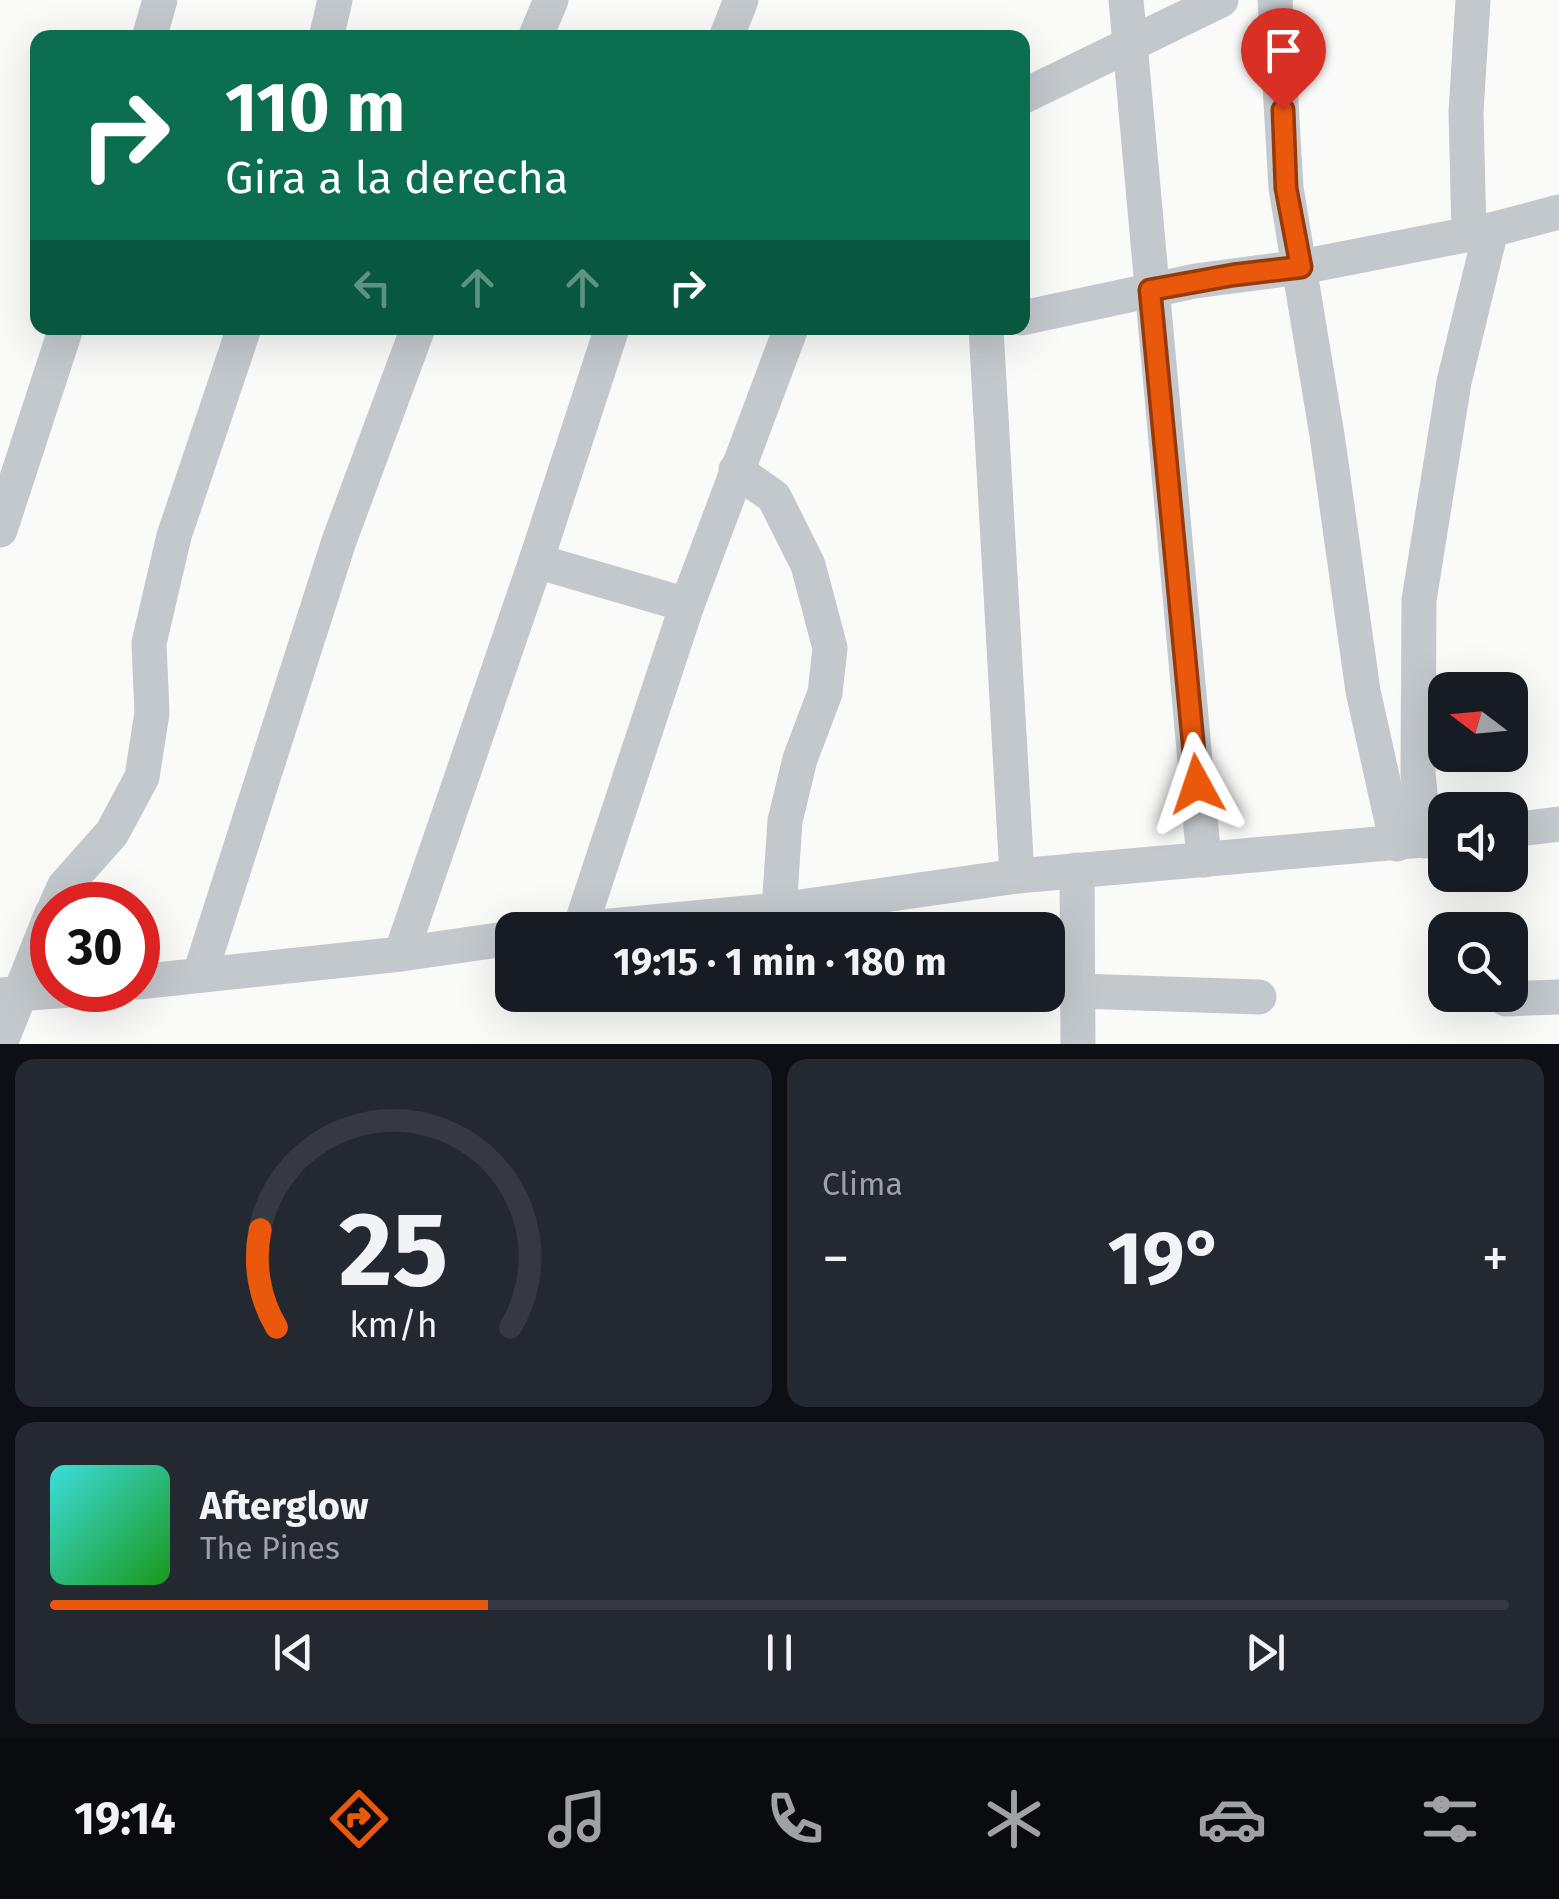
<!DOCTYPE html>
<html lang="es">
<head>
<meta charset="utf-8">
<style>
  body { margin:0; font-family:"Fira Sans",sans-serif; background:#242831; color:#f1f3f6; height:100vh; display:flex; flex-direction:column; font-size:38px; white-space:nowrap }
  * { box-sizing:border-box; margin:0 }
  p { font-size:32px; color:#9ea1a6 }
  .icon { flex:none; width:55px; height:55px; fill:none; stroke:currentColor; stroke-width:2; stroke-linecap:round; stroke-linejoin:round }
  .map { position:relative; height:1044px; overflow:hidden }
  .sheet { display:flex; flex-direction:column; gap:15px; padding:15px; background:#0d0f14; flex:1 }
  .sheet>* { flex:none }
  .hud { position:absolute; left:30px; top:30px; width:1000px; height:305px; border-radius:20px; box-shadow:0 10px 40px #0002; background:#0b6e4f; color:#fff; overflow:hidden }
  .needle { width:65px; rotate:286deg }
  .fabs { position:absolute; left:1428px; top:672px; display:grid; gap:20px }
  .fabs a { display:grid; place-items:center; width:100px; height:100px; border-radius:20px; background:#171b24; box-shadow:0 10px 40px #0002; font-size:50px }
  .speed { position:absolute; left:30px; top:882px; display:flex; gap:20px; font-size:50px; font-weight:700; text-align:center }
  .speed>* { display:grid; place-content:center; width:130px; height:130px; border-radius:50%; background:#171b24; box-shadow:0 10px 40px #0002; line-height:1 }
  .speed .limit { border:15px solid #d22; background:#fff; color:#111 }
  .pin { position:absolute; display:grid; place-items:center; width:85px; height:85px; color:#fff; margin:-102px -42px; border-radius:50% 50% 50% 0; rotate:-45deg; box-shadow:0 0 10px #0007 }
  .pin .icon { rotate:45deg }
  .me { position:absolute; width:110px; margin:-55px; rotate:355deg; stroke-linejoin:round; filter:drop-shadow(0 0 8px #0008) }
  .turn { display:flex; align-items:center; gap:35px; height:210px; padding:0 30px; font-size:45px }
  .turn .icon { width:130px; height:130px; stroke-width:2.5 }
  .turn b { display:block; font-size:70px; line-height:85px }
  .lanes { display:flex; align-items:center; height:95px; padding:0 30px; background:#0003; justify-content:center; gap:50px; direction:ltr }
  .lanes .off { opacity:.35 }
  .big { font-size:75px; font-weight:700; line-height:1.1 }
  .sheet .card { flex:1; display:flex; flex-direction:column; justify-content:center; gap:15px; min-width:0; padding:0 35px; border-radius:20px; background:#242831 }
  .sheet .dial { align-items:center; gap:0 }
  .dial svg { height:260px; overflow:visible; fill:none; stroke:#363941; stroke-width:7; stroke-linecap:round; text-anchor:middle }
  .dial text { fill:#f1f3f6; stroke:none }
  .song { display:flex; align-items:center; gap:30px }
  .cover { width:120px; height:120px; border-radius:15px; background:linear-gradient(135deg,hsl(180 70% 55%),hsl(120 70% 35%)) }
  .played { height:10px; border-radius:5px; background:linear-gradient(90deg,#ea580c 30%,#363941 30%) }
  .keys { display:flex; justify-content:space-around; direction:ltr }
  .heat { display:flex; justify-content:space-between; align-items:center; font-size:55px; direction:ltr }
  .sheet .tiles { flex:1; display:grid; gap:15px; grid-template-columns:1fr 1fr }
  .card:last-child { grid-column:span 2 }
  .trip { position:absolute; left:495px; top:912px; width:570px; height:100px; border-radius:20px; background:#171b24; box-shadow:0 10px 40px #0002; font-weight:700; line-height:100px; text-align:center }
  .tab-bar { display:flex; height:160px; justify-content:space-around; align-items:center; background:#090b0e; color:#9ea1a6 }
  .tab-bar .icon { width:70px; height:70px }
  .tab-bar .on { color:#ea580c }
  .tab-bar b { font-size:45px; color:#f1f3f6 }
  .map>svg:first-child { display:block }
  .lines { fill:none; stroke-linecap:round; stroke-linejoin:round }
  .street { stroke:#c3c8cc; stroke-width:35 }
  .route-casing { stroke:#983908; stroke-width:25 }
  .route { stroke:#ea580c; stroke-width:18 }
</style>
</head>
<body>
<div class="map">
<svg width="1559" height="1044" viewBox="0 0 1559 1044">
  <rect width="100%" height="100%" fill="#fafaf8"/>
  <g class="lines">
    <g class="street">
      <path d="M1126,0L1204,860"/>
      <path d="M1275,0L1286,188L1327,435L1363,691L1397,844"/>
      <path d="M149,38L160,0"/>
      <path d="M326,38L335,0"/>
      <path d="M535,38L551,0"/>
      <path d="M726,38L741,0"/>
      <path d="M1022,97L1221,0"/>
      <path d="M1469,233L1466,112L1473,0"/>
      <path d="M1022,318L1195,281L1301,267L1491,230L1559,212"/>
      <path d="M986,328L1017,876"/>
      <path d="M736,470L774,497L808,565L830,648L825,693L800,759L785,821L779,910"/>
      <path d="M0,530L66,328"/>
      <path d="M536,561L687,605"/>
      <path d="M1510,830L1559,824"/>
      <path d="M1425,841L1418,774L1419,600L1454,382L1491,230"/>
      <path d="M1077,870L1078,1044"/>
      <path d="M56,905L64,887L112,833L142,777L152,713L149,643L174,536L244,328"/>
      <path d="M580,928L687,605L791,328"/>
      <path d="M568,930L779,910L1017,876L1445,838"/>
      <path d="M401,954L536,561L612,328"/>
      <path d="M200,974L339,541L418,328"/>
      <path d="M138,982L401,954L512,938"/>
      <path d="M1078,991L1259,997"/>
      <path d="M0,995L72,990"/>
      <path d="M1506,999L1559,997"/>
      <path d="M0,1044L52,913"/>
    </g>
  </g>
  <g class="lines">
    <defs>
      <path id="route" d="M1197,784L1150,290L1233,275L1301,267L1286,188L1283,110"/>
    </defs>
    <use href="#route" class="route-casing"/>
    <use href="#route" class="route"/>
  </g>
</svg>
<div class="fabs">
<a><svg class="needle" viewBox="-14 -14 28 28"><path d="M0-13l5 13h-10z" fill="#e53935"/><path d="M0 13l5-13h-10z" fill="#9ea1a6"/></svg></a>
<a><svg class="icon" aria-label="sound" viewBox="0 0 24 24"><path d="M4 9h4l5-4v14l-5-4H4zM17 9q2 3 0 6"/></svg></a>
<a><svg class="icon" aria-label="search" viewBox="0 0 24 24"><circle cx="10" cy="10" r="6"/><path d="M15 15l6 6"/></svg></a>
</div>
<div class="speed"><div class="limit">30</div></div>
<div class="pin" style="left:1283px;top:110px;background:#d93025"><svg class="icon" aria-label="arrive" viewBox="0 0 24 24"><path d="M6 21V4h12l-3 4 3 4H6"/></svg></div>
<svg class="me" style="left:1197px;top:784px" viewBox="-20 -20 40 40"><path d="M0-17L14 15 0 8-14 15z" fill="#ea580c" stroke="#fff" stroke-width="4"/></svg>
<div class="trip">19:15 · 1 min · 180 m</div>
<div class="hud">
<div class="turn"><svg class="icon" aria-label="right" viewBox="0 0 24 24"><path d="M7 20v-9h11M14 6l5 5-5 5"/></svg><div><b>110 m</b>Gira a la derecha</div></div>
<div class="lanes"><svg class="icon off" aria-label="left" viewBox="0 0 24 24"><path d="M17 20v-9H6M10 6l-5 5 5 5"/></svg><svg class="icon off" aria-label="ahead" viewBox="0 0 24 24"><path d="M12 20V5M6 11l6-6 6 6"/></svg><svg class="icon off" aria-label="ahead" viewBox="0 0 24 24"><path d="M12 20V5M6 11l6-6 6 6"/></svg><svg class="icon" aria-label="right" viewBox="0 0 24 24"><path d="M7 20v-9h11M14 6l5 5-5 5"/></svg></div>
</div>
</div>
<section class="sheet">
<div class="tiles">
<div class="card dial"><svg viewBox="0 0 100 80">
<path d="M14 69A42 42 0 1 1 86 69"/>
<path d="M14 69A42 42 0 0 1 9 39" stroke="#ea580c"/>
<text x="50" y="56" font-size="32" font-weight="700">25</text>
<text x="50" y="72" font-size="11">km/h</text>
</svg></div>
<div class="card"><p>Clima</p>
<div class="heat"><a>−</a><b class="big">19°</b><a>+</a></div>
</div>
<div class="card">
<div class="song"><i class="cover"></i><div><b>Afterglow</b><p>The Pines</p></div></div>
<div class="played"></div>
<div class="keys"><svg class="icon" aria-label="previous" viewBox="0 0 24 24"><path d="M18 5L8 12l10 7zM5 5v14"/></svg><svg class="icon" aria-label="pause" viewBox="0 0 24 24"><path d="M8 5v14M16 5v14"/></svg><svg class="icon" aria-label="next" viewBox="0 0 24 24"><path d="M6 5l10 7-10 7zM19 5v14"/></svg></div>
</div>
</div>
</section>
<nav class="tab-bar">
<b>19:14</b>
<svg class="icon on" aria-label="directions" viewBox="0 0 24 24"><path d="M12 3l9 9-9 9-9-9zM9 14v-3h6M13 9l2 2-2 2"/></svg>
<svg class="icon" aria-label="music" viewBox="0 0 24 24"><path d="M9 18V5l10-2v13"/><circle cx="6" cy="18" r="3"/><circle cx="16" cy="16" r="3"/></svg>
<svg class="icon" aria-label="phone" viewBox="0 0 24 24"><path d="M5 4h4l2 5-3 2q2 4 5 5l2-3 5 2v4C11 20 4 13 5 4z"/></svg>
<svg class="icon" aria-label="climate" viewBox="0 0 24 24"><path d="M12 3v18M4 7l16 10M4 17L20 7"/></svg>
<svg class="icon" aria-label="car" viewBox="0 0 24 24"><path d="M5 17H2v-5l4-1 3-4h7l3 4 3 1v5h-3M9 17h6M6 11h13"/><circle cx="7" cy="17" r="2"/><circle cx="17" cy="17" r="2"/></svg>
<svg class="icon" aria-label="filters" viewBox="0 0 24 24"><path d="M4 7h16M4 17h16"/><circle cx="9" cy="7" r="2"/><circle cx="15" cy="17" r="2"/></svg>
</nav>
</body>
</html>
